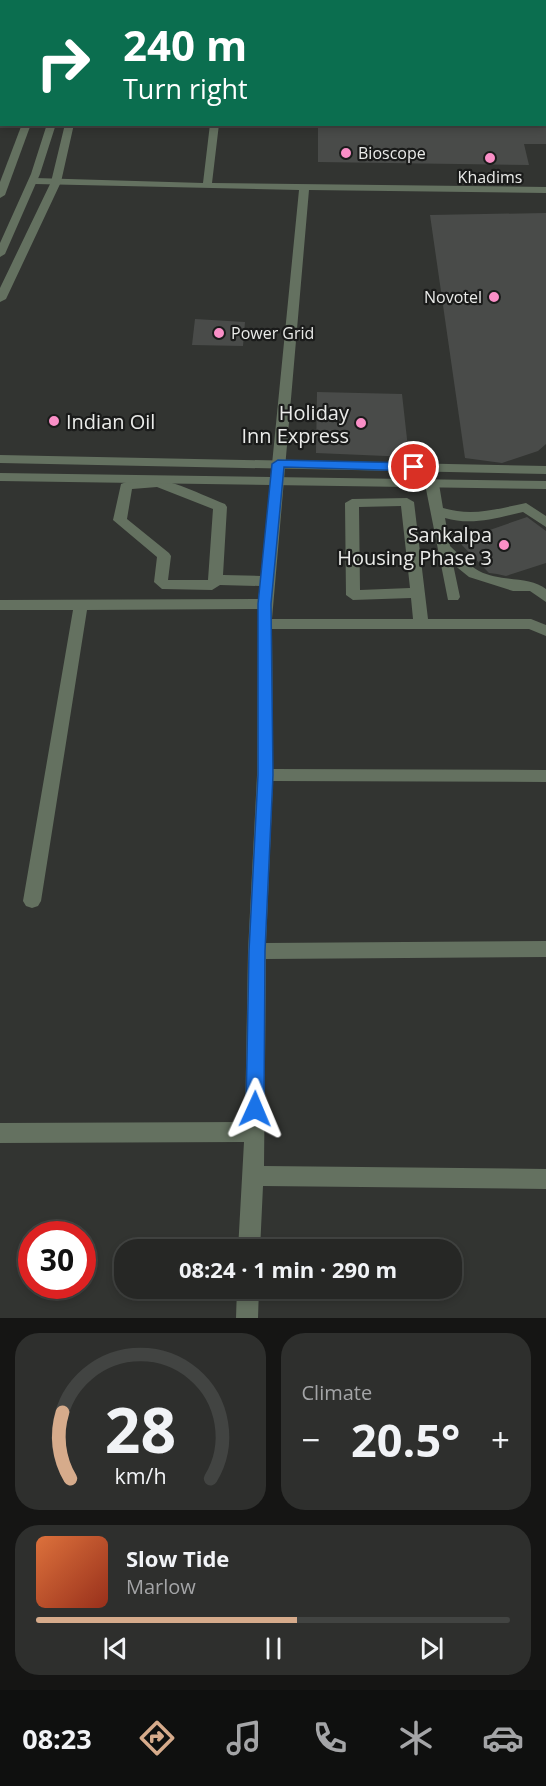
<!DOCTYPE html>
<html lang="en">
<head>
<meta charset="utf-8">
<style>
  body { margin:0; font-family:"Open Sans",sans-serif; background:#2e2f2d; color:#f1f3f6; height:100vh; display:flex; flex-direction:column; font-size:22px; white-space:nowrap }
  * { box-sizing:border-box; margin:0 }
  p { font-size:20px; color:#a4a5a7 }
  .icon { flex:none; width:33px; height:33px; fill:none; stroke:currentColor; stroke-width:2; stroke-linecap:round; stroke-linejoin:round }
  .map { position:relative; height:1318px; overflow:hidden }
  .drawer { display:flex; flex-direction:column; gap:15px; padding:15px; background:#151514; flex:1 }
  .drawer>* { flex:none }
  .top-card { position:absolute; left:0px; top:0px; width:546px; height:126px; box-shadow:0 3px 9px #0003,0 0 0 2px #424442; background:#0b6e4f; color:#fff; overflow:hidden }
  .speed { position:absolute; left:18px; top:1221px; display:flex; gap:12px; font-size:30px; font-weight:700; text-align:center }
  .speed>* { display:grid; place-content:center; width:78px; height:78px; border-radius:50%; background:#262725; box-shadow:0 3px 9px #0003,0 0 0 2px #424442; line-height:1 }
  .speed .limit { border:9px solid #d22; background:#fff; color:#111 }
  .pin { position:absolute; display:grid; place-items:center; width:51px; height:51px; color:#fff; margin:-26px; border:3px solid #fff; border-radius:50%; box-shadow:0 2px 6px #0007 }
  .me { position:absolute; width:66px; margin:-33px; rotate:1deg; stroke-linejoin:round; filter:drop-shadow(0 0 4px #0008) }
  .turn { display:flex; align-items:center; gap:21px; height:126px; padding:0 24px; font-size:27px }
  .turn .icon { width:78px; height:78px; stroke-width:2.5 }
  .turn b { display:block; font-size:42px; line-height:51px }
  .big { font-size:45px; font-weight:700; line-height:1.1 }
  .drawer .tile { flex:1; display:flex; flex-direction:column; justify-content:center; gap:9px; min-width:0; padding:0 21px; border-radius:24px; background:#2e2f2d }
  .drawer .dial { align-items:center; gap:0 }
  .dial svg { height:156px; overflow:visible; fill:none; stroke:#424442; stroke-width:7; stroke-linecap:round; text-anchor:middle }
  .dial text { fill:#f1f3f6; stroke:none }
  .song { display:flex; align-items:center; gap:18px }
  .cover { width:72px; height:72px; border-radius:9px; background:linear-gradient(135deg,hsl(20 70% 55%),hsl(10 70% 35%)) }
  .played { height:6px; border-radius:3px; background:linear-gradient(90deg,#d6ab8b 55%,#424442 55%) }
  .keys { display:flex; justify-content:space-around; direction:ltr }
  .heat { display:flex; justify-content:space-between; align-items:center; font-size:33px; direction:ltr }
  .drawer .tiles { flex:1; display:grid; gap:15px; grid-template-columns:1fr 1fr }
  .tile:last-child { grid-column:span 2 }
  .trip { position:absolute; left:114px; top:1239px; width:348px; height:60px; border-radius:24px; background:#262725; box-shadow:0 3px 9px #0003,0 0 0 2px #424442; font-weight:700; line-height:60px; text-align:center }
  .dock { display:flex; height:96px; justify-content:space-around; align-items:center; background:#0f100f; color:#a4a5a7 }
  .dock .icon { width:42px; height:42px }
  .dock .current { color:#d6ab8b }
  .dock b { font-size:27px; color:#f1f3f6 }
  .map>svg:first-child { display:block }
  .building { fill:#494b49 }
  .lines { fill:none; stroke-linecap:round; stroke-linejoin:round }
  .minor { fill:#647160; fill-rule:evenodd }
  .tertiary { fill:#647160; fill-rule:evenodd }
  .route { fill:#1a73e8; stroke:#114b97; stroke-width:1.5 }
  .poi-dot { fill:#fa8fc7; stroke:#1a1b1a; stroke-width:2 }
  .labels { text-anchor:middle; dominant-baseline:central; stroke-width:4.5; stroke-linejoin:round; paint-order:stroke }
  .far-poi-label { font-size:16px; fill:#eaebe9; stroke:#1a1b1a; text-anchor:start }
  .poi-label { font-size:20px; fill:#eaebe9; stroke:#1a1b1a; text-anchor:end }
</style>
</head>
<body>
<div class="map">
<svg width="546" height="1318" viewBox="0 0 546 1318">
  <rect width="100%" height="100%" fill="#323431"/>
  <g class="building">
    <path d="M318,124H546V144H524L529,165L318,162Z"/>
    <path d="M546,213V444L538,451L502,463L465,458L430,215Z"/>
    <path d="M195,319L245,322L243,346L192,345Z"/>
    <path d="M317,392L402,394L409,457L316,453Z"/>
    <path d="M527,517L546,531V563L506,576L497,574L489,573L458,541Z"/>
  </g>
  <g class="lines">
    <g class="minor">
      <rect x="41" y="0" width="8" height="2"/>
      <rect x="227" y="0" width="8" height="2"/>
      <rect x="544" y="37" width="2" height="4"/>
      <rect x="0" y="38" width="2" height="4"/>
      <rect x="0" y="114" width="2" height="6"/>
      <path d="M22,124H31L5,195L0,198V182Z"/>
      <path d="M210,124H219L212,183L546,187V193L309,190L272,619H413L411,598L353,600L346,595L345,503L352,499L407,498L414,502L428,619H531L546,625V636L529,629H272L273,769L546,770V782L273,781L266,943L546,941V957L266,959L264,1166L546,1169V1189L263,1186L260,1250H238L244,1142L0,1143V1123L245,1122L248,951L257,775L258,609L87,610L41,901L38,906L32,908L26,906L23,901L73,610H0V600L258,599L260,586L220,585L212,590L162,589L154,582L157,557L113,520L121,484C154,468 194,492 225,504L227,507L223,575L261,576L299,190L35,184L30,181L35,178L203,183ZM157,487L213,509L208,580H168L171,556L169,553L127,519L132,489ZM401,506L410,588L360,590L359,507Z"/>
      <path d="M432,480L439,484L443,508C473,517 496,509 526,503L546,516V527L523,512C496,518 472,526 445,518L450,546C459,554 468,565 479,571C500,582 530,576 546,589V602L530,591H513L469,577L453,564L460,597L458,600H448L425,484Z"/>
      <path d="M237,1288H259L258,1318H236Z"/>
    </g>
    <g class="tertiary">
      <rect x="69" y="0" width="8" height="2"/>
      <rect x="84" y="0" width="8" height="2"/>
      <path d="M47,124H56L40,174L5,254L0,257V243L31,174Z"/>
      <path d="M65,124H74L61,182L6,299L0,302V288L51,182Z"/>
      <path d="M0,455L546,466V474L0,463Z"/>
      <path d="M0,473L546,481V489L0,481Z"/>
    </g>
  </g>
  <path class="route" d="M278,460L414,463L420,467L414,471L284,467L271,604L273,775L265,951L264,1109L261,1115L255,1118L248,1115L246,1109L249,951L258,775V604L272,464Z"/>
  <g class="poi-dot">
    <circle cx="346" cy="153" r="6"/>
    <circle cx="490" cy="158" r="6"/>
    <circle cx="494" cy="297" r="6"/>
    <circle cx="219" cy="333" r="6"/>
    <circle cx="54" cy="421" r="6"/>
    <circle cx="361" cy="423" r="6"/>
    <circle cx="504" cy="545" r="6"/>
  </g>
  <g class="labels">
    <g class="far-poi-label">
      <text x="358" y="153">Bioscope</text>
      <text x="490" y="177" text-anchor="middle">Khadims</text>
      <text x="482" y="297" text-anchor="end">Novotel</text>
      <text x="231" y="333">Power Grid</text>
    </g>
    <g class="poi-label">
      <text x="349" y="412">Holiday<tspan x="349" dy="23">Inn Express</tspan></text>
      <text x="66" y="421" text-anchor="start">Indian Oil</text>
      <text x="492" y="534">Sankalpa<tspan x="492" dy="23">Housing Phase 3</tspan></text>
    </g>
  </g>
</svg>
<div class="speed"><div class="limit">30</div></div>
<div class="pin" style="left:414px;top:467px;background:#d93025"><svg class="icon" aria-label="arrive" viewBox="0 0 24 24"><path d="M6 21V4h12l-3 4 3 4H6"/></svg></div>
<svg class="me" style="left:255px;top:1109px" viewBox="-20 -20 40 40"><path d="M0-17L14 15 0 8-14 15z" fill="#1a73e8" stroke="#fff" stroke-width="4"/></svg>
<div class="trip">08:24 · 1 min · 290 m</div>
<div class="top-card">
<div class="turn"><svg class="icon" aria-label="right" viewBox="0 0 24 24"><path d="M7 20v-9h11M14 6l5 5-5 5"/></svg><div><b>240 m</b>Turn right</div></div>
</div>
</div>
<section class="drawer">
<div class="tiles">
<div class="tile dial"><svg viewBox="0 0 100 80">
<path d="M14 69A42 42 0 1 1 86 69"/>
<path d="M14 69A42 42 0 0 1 10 35" stroke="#d6ab8b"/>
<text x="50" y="56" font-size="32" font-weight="700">28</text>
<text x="50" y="72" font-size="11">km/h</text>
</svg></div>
<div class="tile"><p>Climate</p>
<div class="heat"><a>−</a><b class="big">20.5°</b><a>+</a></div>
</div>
<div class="tile">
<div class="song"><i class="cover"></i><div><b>Slow Tide</b><p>Marlow</p></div></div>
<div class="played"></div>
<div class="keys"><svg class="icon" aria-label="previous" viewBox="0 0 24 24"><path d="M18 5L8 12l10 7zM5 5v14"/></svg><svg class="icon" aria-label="pause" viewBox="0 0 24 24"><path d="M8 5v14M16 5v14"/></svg><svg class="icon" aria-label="next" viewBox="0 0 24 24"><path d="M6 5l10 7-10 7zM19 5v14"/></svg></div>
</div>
</div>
</section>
<nav class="dock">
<b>08:23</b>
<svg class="icon current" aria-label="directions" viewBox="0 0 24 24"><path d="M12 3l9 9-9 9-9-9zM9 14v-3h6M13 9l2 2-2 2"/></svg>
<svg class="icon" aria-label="music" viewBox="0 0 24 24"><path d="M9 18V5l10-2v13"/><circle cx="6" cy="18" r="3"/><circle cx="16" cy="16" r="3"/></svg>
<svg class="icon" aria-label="phone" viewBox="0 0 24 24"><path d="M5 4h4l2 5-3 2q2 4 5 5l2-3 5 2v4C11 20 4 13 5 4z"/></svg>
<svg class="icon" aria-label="climate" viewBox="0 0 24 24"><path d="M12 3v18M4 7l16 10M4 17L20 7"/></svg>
<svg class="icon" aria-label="car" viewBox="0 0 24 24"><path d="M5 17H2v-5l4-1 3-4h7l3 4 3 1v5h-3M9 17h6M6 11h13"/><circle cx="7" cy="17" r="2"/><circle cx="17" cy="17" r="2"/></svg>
</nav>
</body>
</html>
